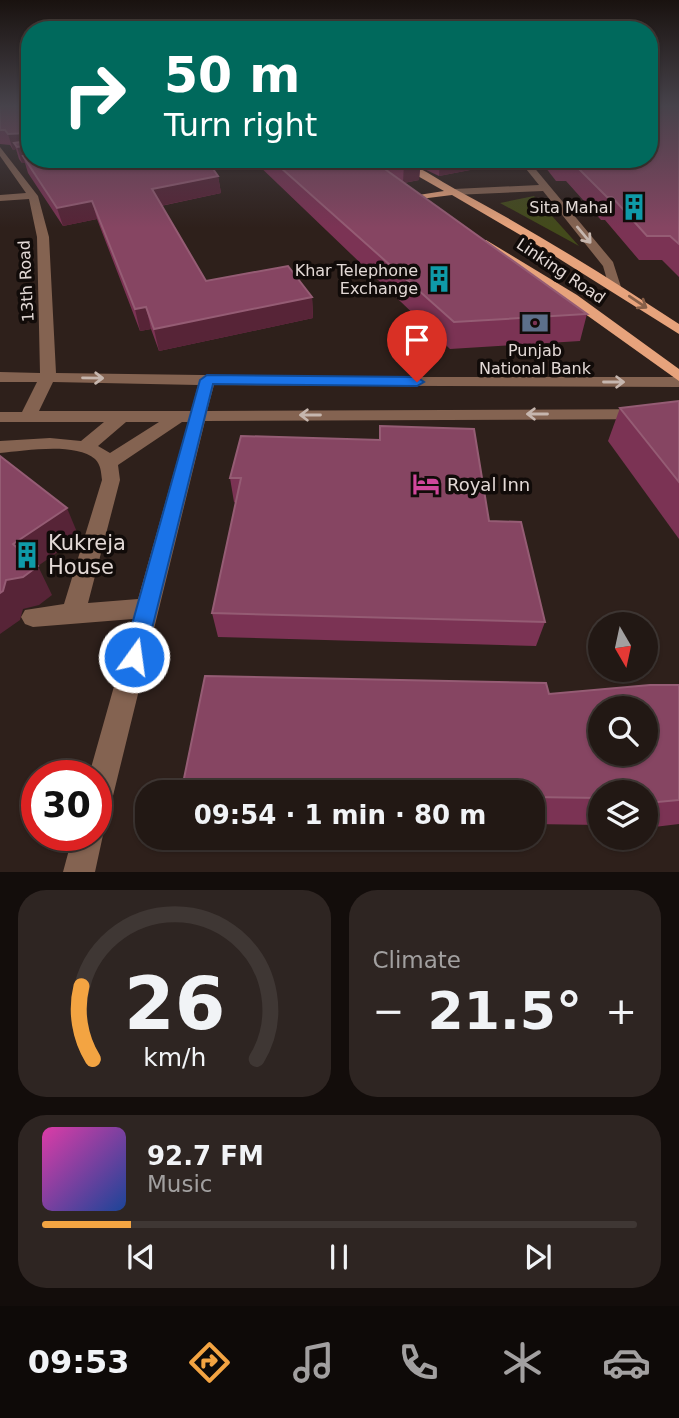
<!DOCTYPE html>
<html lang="en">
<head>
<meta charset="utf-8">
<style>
  body { margin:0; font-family:"DejaVu Sans",sans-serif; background:#2e2522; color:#f1f3f6; height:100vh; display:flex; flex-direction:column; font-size:26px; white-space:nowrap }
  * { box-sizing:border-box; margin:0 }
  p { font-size:23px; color:#a2a0a0 }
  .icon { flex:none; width:38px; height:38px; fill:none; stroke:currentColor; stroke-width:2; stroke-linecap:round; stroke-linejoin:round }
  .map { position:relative; height:872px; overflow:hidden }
  .sheet { display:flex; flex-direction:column; gap:18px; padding:18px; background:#130d0b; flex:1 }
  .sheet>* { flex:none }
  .guide { position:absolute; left:21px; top:21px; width:637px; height:147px; border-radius:28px; box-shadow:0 2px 5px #0004,0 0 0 2px #3f3734; background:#00695c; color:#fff; overflow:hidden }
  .needle { width:46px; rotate:171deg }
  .tools { position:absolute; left:588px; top:612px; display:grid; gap:14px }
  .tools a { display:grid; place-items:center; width:70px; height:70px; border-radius:50%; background:#221814; box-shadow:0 2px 5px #0004,0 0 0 2px #3f3734; font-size:35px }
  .speed { position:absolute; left:21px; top:760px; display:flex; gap:14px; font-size:35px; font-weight:700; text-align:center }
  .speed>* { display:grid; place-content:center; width:91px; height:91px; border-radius:50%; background:#221814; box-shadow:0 2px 5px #0004,0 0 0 2px #3f3734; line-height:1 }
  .speed .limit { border:10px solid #d22; background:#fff; color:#111 }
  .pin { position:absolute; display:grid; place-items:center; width:60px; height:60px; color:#fff; margin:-72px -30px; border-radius:50% 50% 50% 0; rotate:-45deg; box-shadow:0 0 7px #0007 }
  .pin .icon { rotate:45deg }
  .me { position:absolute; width:77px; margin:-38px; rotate:14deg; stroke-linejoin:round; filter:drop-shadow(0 0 5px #0008) }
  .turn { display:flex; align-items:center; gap:24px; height:147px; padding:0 28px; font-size:32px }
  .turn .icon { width:91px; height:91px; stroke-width:2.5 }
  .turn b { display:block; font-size:49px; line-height:60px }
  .big { font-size:52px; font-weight:700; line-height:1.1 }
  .sheet .tile { flex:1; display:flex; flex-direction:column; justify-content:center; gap:10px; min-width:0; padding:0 24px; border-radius:28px; background:#2e2522 }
  .sheet .dial { align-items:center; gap:0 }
  .dial svg { height:182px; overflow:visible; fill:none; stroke:#3f3734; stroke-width:7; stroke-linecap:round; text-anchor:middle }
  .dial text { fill:#f1f3f6; stroke:none }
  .song { display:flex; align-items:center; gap:21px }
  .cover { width:84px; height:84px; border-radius:10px; background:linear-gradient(135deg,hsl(320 70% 55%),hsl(220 70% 35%)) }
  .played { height:7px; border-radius:4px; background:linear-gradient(90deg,#f3a442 15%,#3f3734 15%) }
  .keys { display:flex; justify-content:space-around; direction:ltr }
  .heat { display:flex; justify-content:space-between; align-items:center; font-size:38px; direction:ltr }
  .sheet .tiles { flex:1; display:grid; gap:18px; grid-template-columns:1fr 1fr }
  .tile:last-child { grid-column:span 2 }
  .trip { position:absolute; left:135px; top:780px; width:410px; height:70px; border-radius:28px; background:#221814; box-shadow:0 2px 5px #0004,0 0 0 2px #3f3734; font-weight:700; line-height:70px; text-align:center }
  .menu { display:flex; height:112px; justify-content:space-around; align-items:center; background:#0e0a08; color:#a2a0a0 }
  .menu .icon { width:49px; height:49px }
  .menu .active { color:#f3a442 }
  .menu b { font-size:32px; color:#f1f3f6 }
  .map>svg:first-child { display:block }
  .green { fill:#434a1b }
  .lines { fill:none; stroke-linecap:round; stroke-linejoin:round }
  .minor { fill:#846351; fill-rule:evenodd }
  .major { fill:#e7a37c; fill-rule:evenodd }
  .wall { fill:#7b3354 }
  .shaded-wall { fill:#572437 }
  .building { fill:#864562; stroke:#955c74; stroke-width:2; fill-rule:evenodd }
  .oneway { stroke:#c6b6ae }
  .oneway2 { stroke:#875f48 }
  .route { fill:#1a73e8; stroke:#114b97; stroke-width:2 }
  .labels { text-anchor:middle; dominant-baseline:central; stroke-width:7; stroke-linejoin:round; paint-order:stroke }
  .far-poi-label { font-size:16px; fill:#e3d9d6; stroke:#110b09; text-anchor:end }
  .far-street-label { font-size:16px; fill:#e3d9d6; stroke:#110b09 }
  .poi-label { font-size:18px; fill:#e3d9d6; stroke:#110b09; text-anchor:start }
  .near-poi-label { font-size:21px; fill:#e3d9d6; stroke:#110b09; text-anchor:start }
</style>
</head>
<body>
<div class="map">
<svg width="679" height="872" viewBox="0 0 679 872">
  <rect width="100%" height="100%" fill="#2e201b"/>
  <path class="green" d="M534,196L579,246L500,203Z"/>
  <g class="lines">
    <g class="minor">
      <path d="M0,147L38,196L49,237L56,373L338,377H679V387L214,385L207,411L679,409V419L205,421L111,804L106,814L96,819V775H89L133,619L33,627L25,624L21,617L25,610L64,604L102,480C101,472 101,465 95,459C75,442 24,451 0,453V441L50,438L81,441L104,422H0V412H22L37,382H0V372L40,373L37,237L29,199L0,201V195L26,193L0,156ZM53,382L198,385L191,411H39ZM126,422H159L110,453L98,446ZM182,422H188L138,599L88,603L120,480L118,465Z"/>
      <path d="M518,159H527L613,262L621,287L620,290H610L603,266L543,191L454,195L449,192L454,189L539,185Z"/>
      <path d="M96,823L103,835L95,872H63L73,835H96Z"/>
    </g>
    <g class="major">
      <path d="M388,159C411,159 435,178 455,189C532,230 606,276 679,324V334L534,243L452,195L412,200V196L444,191Z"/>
      <path d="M486,240L577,295L679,369V381L567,301L482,245V241Z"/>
    </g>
  </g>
  <g class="wall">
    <path d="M0,106L30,159L218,176L221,193L161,206L206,281L312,297L313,318L159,351L151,329L140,331L97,219L63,226L28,173L25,163H22L19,159L16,149L13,150L10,145L0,144Z"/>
    <path d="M679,106V277L662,260H639L605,220H601L566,181H556L539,159H649Z"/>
    <path d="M252,159H517L516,161L439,176L420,167L419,180L404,183L587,314L580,341L450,349Z"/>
    <path d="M679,401V539L608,441L620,408Z"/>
    <path d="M380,426L489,521L545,622L536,646L218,637L212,613L236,503L234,502L230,478L379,440Z"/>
    <path d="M679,685V824L646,828V793H600V825L532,824V793L549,694Z"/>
  </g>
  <g class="shaded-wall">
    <path d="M27,133L30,142V159L23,156L25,163H22L17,147L14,143L16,149L13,150L8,134Z"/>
    <path d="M440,159H517L516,161L439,176Z"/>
    <path d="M421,160L419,180L403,183L404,163Z"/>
    <path d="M218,176L221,193L155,207L152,189Z"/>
    <path d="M92,201L97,219L63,226L57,208Z"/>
    <path d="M312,297L313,318L159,351L154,329Z"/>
    <path d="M146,307L151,329L140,331L135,309Z"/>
    <path d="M67,508L79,537L28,573L13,544Z"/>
    <path d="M38,566L52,595L39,605L23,609L20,620L0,634V593L6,580Z"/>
  </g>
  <g class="building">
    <path d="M0,106H30V145L17,147L14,143L27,141V133L8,134L5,130H0Z"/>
    <path d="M649,106H679V244L670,236H647L612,197H607L571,161H561L560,159H649Z"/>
    <path d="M30,155V159H206L218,176L152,189L206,281L288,266L312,297L154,329L146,307L135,309L92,201L57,208L23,156Z"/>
    <path d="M271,159H371L384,167H382L587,314L454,322Z"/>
    <path d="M397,159H420L421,160L404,163Z"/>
    <path d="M679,401V482L620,408Z"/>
    <path d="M380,426L474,429L489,521L521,522L545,622L212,613L241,478H230L241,436L380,440Z"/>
    <path d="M0,456L67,508L13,544L38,566L23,577L6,580L3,591L0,593Z"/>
    <path d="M205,676L546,683L549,694L650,685H679V800L647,803L646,793H600V798L532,797V793H181ZM600,709H646V754H600Z"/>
  </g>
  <defs><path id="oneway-shaft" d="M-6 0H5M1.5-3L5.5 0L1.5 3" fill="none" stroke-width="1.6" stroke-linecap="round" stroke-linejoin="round" transform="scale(1.75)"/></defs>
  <g class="oneway">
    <use href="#oneway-shaft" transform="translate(584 235) rotate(50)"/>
    <use href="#oneway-shaft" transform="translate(93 378) rotate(1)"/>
    <use href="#oneway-shaft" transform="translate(614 382)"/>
    <use href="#oneway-shaft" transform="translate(537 414) rotate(180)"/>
    <use href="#oneway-shaft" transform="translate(310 415) rotate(180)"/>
  </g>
  <use class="oneway2" href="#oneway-shaft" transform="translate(638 302) rotate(34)"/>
  <linearGradient id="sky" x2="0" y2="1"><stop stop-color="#19120f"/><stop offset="0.46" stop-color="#46424a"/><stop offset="1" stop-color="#46424a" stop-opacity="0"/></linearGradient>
  <rect width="679" height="228" fill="url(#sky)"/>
  <path class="route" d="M207,375L417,377L424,382L417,386L213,384L145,657L142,664L134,667L126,664L123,657L200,380Z"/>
  <defs>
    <symbol id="building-bare" viewBox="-9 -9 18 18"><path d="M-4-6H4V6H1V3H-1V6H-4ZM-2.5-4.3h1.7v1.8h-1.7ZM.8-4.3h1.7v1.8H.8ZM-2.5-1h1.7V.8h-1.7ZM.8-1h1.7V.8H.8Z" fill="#0f9aa8" stroke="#110b09" stroke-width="2.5" paint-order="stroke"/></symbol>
    <symbol id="bank-bare" viewBox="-9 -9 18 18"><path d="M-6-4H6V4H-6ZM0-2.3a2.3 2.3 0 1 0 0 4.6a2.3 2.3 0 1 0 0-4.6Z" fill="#5c6f8a" stroke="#110b09" stroke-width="2.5" paint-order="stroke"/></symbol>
    <symbol id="hotel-bare" viewBox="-9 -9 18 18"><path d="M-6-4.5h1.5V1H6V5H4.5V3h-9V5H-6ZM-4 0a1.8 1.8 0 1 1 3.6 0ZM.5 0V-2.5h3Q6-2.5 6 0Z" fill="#d1479c" stroke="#110b09" stroke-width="2.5" paint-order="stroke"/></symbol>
  </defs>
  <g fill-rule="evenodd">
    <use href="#building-bare" x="615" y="188" width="38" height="38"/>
    <use href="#building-bare" x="420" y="260" width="38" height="38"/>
    <use href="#bank-bare" x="516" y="304" width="38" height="38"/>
    <use href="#hotel-bare" x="407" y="465" width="38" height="38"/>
    <use href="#building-bare" x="8" y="536" width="38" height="38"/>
  </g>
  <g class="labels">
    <g class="far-poi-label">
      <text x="613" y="207">Sita Mahal</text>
      <text x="418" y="270">Khar Telephone<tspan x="418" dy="18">Exchange</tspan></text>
      <text x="535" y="350" text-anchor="middle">Punjab<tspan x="535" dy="18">National Bank</tspan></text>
    </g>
    <g class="far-street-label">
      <text transform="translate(561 271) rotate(34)">Linking Road</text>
      <text transform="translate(26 281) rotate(-93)">13th Road</text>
    </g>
    <g class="poi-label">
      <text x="447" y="484">Royal Inn</text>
    </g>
    <g class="near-poi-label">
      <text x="48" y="543">Kukreja<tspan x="48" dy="24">House</tspan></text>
    </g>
  </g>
</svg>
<div class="tools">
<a><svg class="needle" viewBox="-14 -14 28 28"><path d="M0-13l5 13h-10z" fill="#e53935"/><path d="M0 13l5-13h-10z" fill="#a2a0a0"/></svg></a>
<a><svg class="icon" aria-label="search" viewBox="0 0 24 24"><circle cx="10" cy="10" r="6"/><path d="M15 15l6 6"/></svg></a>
<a><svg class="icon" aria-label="layers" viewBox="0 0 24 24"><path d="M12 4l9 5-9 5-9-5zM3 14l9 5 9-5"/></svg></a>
</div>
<div class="speed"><div class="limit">30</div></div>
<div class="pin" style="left:417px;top:382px;background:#d93025"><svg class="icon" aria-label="arrive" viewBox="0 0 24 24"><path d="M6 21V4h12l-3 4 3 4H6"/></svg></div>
<svg class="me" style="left:134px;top:657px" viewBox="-20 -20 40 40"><circle r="17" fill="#1a73e8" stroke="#fff" stroke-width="3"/><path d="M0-11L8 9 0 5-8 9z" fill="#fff"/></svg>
<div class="trip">09:54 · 1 min · 80 m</div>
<div class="guide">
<div class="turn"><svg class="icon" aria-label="right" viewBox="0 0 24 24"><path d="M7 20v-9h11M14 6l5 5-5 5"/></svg><div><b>50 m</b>Turn right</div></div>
</div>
</div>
<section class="sheet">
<div class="tiles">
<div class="tile dial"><svg viewBox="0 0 100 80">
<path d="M14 69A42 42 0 1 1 86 69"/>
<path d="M14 69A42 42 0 0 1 9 37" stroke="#f3a442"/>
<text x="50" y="56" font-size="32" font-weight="700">26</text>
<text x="50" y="72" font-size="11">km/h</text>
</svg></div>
<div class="tile"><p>Climate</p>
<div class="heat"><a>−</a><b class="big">21.5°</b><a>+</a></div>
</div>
<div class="tile">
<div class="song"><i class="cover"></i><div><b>92.7 FM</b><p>Music</p></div></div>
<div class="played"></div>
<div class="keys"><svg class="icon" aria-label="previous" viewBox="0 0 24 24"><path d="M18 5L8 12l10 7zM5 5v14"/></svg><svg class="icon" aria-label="pause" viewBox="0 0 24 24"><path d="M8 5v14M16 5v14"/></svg><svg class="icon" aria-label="next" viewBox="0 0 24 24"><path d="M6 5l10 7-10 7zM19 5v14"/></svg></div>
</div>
</div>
</section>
<nav class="menu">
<b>09:53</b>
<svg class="icon active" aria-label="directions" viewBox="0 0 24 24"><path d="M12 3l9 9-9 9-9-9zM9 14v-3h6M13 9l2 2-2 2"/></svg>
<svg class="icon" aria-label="music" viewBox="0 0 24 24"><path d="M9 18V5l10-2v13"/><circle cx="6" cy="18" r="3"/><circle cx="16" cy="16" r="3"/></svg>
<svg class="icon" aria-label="phone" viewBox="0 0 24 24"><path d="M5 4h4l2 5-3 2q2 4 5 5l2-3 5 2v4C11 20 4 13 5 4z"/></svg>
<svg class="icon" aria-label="climate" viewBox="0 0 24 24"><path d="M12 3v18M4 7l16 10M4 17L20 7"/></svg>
<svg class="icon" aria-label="car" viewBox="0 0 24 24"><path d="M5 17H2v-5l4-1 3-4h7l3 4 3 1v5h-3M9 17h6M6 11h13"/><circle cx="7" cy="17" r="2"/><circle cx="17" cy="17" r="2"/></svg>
</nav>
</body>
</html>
